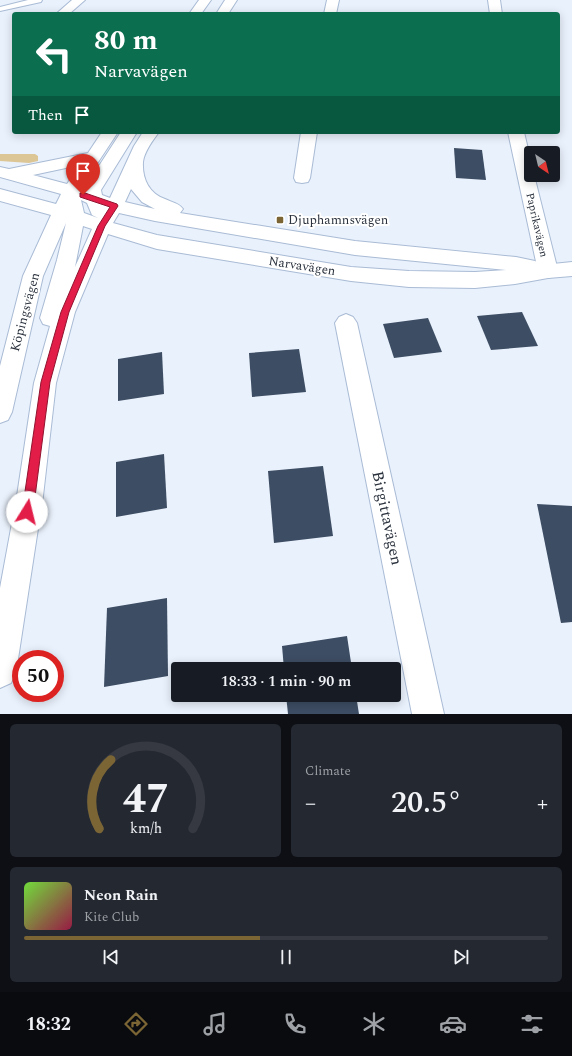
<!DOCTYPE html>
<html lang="en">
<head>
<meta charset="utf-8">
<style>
  body { margin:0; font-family:Spectral,serif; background:#242831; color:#f1f3f6; height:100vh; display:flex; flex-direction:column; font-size:15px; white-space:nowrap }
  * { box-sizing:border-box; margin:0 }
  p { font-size:13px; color:#9ea1a6 }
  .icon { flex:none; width:22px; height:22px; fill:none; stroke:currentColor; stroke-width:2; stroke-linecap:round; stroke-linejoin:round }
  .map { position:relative; height:714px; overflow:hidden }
  .drawer { display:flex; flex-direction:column; gap:10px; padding:10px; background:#0d0f14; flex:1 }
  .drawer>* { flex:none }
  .top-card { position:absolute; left:12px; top:12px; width:548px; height:122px; border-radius:4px; box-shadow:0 2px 10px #0003; background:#0b6e4f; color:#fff; overflow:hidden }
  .needle { width:26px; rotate:145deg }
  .fabs { position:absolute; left:524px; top:146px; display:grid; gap:8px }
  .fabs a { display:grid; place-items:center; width:36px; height:36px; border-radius:4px; background:#171b24; box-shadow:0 2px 10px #0003; font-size:20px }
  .speed { position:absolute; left:12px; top:650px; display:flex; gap:8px; font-size:20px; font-weight:700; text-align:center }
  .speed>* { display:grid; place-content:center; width:52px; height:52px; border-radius:50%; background:#171b24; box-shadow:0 2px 10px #0003; line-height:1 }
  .speed .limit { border:6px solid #d22; background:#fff; color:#111 }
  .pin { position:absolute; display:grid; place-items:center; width:34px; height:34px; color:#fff; margin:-41px -17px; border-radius:50% 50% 50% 0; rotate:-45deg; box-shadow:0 0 4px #0007 }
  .pin .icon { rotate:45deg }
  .me { position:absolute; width:44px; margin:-22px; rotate:9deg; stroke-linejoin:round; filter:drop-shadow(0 0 3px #0008) }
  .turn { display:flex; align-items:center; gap:14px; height:84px; padding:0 16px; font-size:18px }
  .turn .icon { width:52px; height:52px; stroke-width:2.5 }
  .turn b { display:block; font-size:28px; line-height:34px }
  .then { display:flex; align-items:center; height:38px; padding:0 16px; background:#0003; gap:8px; font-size:15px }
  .big { font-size:30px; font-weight:600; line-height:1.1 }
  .drawer .tile { flex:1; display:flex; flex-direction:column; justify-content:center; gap:6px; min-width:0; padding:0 14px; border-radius:6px; background:#242831 }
  .drawer .dial { align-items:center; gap:0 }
  .dial svg { height:104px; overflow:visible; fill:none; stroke:#363941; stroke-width:7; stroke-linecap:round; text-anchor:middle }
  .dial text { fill:#f1f3f6; stroke:none }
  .song { display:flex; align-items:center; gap:12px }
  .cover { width:48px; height:48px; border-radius:6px; background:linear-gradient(135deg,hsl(100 70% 55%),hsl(340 70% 35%)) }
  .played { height:4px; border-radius:2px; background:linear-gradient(90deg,#7b6535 45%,#363941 45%) }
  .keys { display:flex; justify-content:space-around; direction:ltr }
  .heat { display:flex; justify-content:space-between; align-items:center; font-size:22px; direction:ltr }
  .drawer .tiles { flex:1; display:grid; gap:10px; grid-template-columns:1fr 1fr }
  .tile:last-child { grid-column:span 2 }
  .trip { position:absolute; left:171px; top:662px; width:230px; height:40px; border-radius:4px; background:#171b24; box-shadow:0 2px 10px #0003; font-weight:600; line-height:40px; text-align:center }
  .dock { display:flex; height:64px; justify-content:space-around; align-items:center; background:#090b0e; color:#9ea1a6 }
  .dock .icon { width:28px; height:28px }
  .dock .on { color:#7b6535 }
  .dock b { font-size:18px; color:#f1f3f6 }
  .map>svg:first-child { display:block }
  .green { fill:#ddc696 }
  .building { fill:#3d4d63 }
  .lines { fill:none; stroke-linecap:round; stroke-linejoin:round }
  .lane-casing { stroke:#a9bbd5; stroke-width:2 }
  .street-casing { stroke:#a9bbd5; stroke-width:2 }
  .secondary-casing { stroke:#a9bbd5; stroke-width:2 }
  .lane { fill:#fff; fill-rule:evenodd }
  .street { fill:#fff; fill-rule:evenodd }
  .secondary { fill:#fff; fill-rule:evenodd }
  .route { fill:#e11d48; stroke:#92132f }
  .poi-dot { fill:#7b6535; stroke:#fff; stroke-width:1.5 }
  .labels { text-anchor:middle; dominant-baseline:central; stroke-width:4; stroke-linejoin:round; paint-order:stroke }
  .far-street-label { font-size:11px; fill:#2c333e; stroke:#fff }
  .poi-label { font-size:13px; fill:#2c333e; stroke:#fff; text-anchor:start }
  .street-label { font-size:13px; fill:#2c333e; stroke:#fff }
  .near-street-label { font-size:16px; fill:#2c333e; stroke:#fff }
</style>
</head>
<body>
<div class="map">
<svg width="572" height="714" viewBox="0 0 572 714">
  <rect width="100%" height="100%" fill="#e9f1fc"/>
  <path class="green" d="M0,154H35L38,156V161L29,163L0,161Z"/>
  <g class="building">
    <path d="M454,148L482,150L486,180L456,178Z"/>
    <path d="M522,312L538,346L491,350L477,316Z"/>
    <path d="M428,318L442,352L394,358L383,324Z"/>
    <path d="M299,349L306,392L252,397L249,353Z"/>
    <path d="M162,352L164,394L118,401V359Z"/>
    <path d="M164,454L167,508L116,517V462Z"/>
    <path d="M323,466L333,536L274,543L268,471Z"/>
    <path d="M537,504L572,506V622L561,623Z"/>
    <path d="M167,598L168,676L104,687L107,608Z"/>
    <path d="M347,636L352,669H284L282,646Z"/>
    <path d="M286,695H356L359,714H288Z"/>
  </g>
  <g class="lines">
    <defs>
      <path id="lane" d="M28,0H42L41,2L0,11V7Z"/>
      <g id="street">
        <path d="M72,0H85L69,14H56Z"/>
        <path d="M327,0H339L336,14H324Z"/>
        <path d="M488,0H500L502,14H490Z"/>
        <path d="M301,132H317L310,178L308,182L302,183L296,182L294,178Z"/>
        <path d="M508,132H524L531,162V175H534L558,271L555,276L548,278L541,276L538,271Z"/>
        <path d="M346,314L353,317L357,323L444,714H412L335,323L339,317Z"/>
      </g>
      <g id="secondary">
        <path d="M199,0H211L201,14H189Z"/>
        <path d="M225,0H237L228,14H216Z"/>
        <path d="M102,132H118L81,188L84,189L121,132H137L101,190L102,195L110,198L134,146L143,132H159C153,140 144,152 143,162C142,179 149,193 165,199C171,202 179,203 183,209L180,213L355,241L516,257L535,261L543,265L572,262V276L548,278L515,284L475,288L409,287L351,281L157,249L108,234L75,312L56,383L43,496L16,672L11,683L0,688V588L17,496L34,383L50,326L43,324L40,318L57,260L66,223L43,276L12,412L8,420L0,423V366L23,276L51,215L0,201V189L56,204L61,194L0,177V167L9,169L88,153ZM80,165L67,184L33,175ZM131,189L142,202L155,209L125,202ZM81,200L87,203L92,215L98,218L84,213ZM119,213L155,221L355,255L506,270L475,272L409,271L351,267L157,235L113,223ZM83,226L92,229L75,267Z"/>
      </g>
    </defs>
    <use href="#lane" class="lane-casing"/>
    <use href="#street" class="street-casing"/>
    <use href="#secondary" class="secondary-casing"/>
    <use href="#lane" class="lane"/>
    <use href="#street" class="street"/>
    <use href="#secondary" class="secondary"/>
  </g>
  <path class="route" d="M80,193H85L117,204L118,206L105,226L69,312L50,382L33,512L31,516L27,517L23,516L22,512L41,382L61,312L98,226L110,207L80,197Z"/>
  <rect class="poi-dot" x="276" y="216" width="8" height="8" rx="2"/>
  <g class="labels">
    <g class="far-street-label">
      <text transform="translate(537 225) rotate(77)">Paprikavägen</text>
    </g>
    <g class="poi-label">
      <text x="288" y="220">Djuphamnsvägen</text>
    </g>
    <g class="street-label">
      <text transform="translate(302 266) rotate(9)">Narvavägen</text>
      <text transform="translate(25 312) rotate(-75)">Köpingsvägen</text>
    </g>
    <g class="near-street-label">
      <text transform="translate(387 518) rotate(78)">Birgittavägen</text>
    </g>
  </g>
</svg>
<div class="fabs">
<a><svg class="needle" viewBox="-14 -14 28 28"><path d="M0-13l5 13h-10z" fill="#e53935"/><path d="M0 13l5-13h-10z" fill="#9ea1a6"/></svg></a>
</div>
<div class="speed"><div class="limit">50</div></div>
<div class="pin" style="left:83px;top:195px;background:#d93025"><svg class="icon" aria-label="arrive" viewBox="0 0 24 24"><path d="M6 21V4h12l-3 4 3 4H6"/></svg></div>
<svg class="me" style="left:27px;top:512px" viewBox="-20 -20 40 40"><circle r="19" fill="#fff"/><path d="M0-13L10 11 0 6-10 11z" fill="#e11d48"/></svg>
<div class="trip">18:33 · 1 min · 90 m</div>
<div class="top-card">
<div class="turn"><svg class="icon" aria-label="left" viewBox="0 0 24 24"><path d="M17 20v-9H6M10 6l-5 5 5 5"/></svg><div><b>80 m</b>Narvavägen</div></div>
<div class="then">Then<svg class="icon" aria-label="arrive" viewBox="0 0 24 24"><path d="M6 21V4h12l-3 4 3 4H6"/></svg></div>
</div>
</div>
<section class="drawer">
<div class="tiles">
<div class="tile dial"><svg viewBox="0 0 100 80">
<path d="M14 69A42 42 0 1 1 86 69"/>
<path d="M14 69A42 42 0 0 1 23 16" stroke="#7b6535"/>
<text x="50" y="56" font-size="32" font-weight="700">47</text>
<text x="50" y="72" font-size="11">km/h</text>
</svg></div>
<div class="tile"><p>Climate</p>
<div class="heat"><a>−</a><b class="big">20.5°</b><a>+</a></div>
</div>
<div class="tile">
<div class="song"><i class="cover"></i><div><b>Neon Rain</b><p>Kite Club</p></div></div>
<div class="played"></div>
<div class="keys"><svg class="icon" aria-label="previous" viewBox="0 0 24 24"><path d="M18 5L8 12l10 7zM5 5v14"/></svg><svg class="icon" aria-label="pause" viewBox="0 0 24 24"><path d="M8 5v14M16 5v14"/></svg><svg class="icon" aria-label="next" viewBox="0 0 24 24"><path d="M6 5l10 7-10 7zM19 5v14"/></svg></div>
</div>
</div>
</section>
<nav class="dock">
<b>18:32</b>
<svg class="icon on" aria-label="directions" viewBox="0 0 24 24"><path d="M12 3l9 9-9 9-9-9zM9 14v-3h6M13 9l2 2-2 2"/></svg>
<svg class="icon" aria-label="music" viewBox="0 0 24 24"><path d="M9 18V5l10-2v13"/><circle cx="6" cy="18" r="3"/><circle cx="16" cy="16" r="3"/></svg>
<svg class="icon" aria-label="phone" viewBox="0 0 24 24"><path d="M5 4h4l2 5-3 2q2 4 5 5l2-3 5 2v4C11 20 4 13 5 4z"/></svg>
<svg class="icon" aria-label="climate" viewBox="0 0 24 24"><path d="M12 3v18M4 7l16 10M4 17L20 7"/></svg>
<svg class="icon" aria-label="car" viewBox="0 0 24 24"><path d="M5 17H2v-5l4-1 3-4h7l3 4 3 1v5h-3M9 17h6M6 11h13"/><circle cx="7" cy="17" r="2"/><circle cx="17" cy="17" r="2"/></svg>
<svg class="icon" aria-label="filters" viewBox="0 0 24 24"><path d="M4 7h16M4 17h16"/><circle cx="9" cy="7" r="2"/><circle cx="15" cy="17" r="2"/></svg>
</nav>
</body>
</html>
